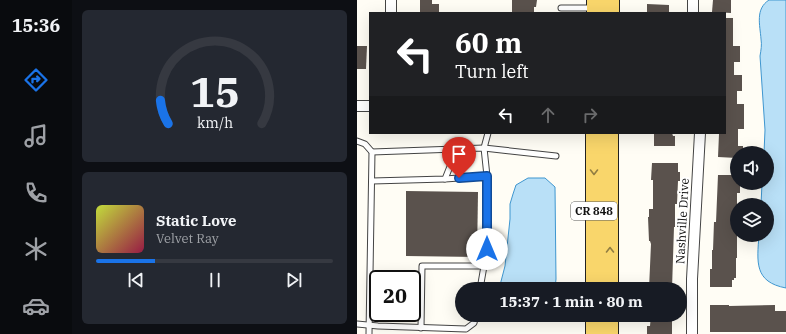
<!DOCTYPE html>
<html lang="en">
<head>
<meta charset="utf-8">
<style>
  body { margin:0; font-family:"IBM Plex Serif",serif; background:#242831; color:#f1f3f6; height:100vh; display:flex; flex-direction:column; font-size:15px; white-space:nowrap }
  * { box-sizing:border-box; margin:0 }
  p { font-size:13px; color:#9ea1a6 }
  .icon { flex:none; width:22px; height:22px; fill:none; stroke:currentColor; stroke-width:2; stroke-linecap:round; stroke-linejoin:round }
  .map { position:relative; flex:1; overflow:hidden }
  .panel { display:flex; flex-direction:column; gap:10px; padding:10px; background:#0d0f14; width:285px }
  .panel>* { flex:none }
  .guide { position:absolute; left:12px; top:12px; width:357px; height:122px; border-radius:0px; box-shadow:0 4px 16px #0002; background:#202124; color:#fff; overflow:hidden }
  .fabs { position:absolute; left:373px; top:146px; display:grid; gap:8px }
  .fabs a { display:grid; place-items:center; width:44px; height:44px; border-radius:50%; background:#171b24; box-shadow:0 4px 16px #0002; font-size:20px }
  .speed { position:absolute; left:12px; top:270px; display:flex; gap:8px; font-size:20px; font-weight:700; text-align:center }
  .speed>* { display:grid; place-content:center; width:52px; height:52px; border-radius:50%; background:#171b24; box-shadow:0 4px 16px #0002; line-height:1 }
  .speed .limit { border:2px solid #111; border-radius:6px; background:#fff; color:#111 }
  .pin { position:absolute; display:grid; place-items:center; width:34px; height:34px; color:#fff; margin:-41px -17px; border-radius:50% 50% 50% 0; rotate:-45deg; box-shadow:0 0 4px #0007 }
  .pin .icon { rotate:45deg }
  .me { position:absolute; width:44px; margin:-22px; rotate:0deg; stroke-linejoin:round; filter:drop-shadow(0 0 3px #0008) }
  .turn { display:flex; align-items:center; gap:14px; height:84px; padding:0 20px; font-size:18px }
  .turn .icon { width:52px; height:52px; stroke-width:2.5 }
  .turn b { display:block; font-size:28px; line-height:34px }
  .lanes { display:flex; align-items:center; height:38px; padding:0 20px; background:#0003; justify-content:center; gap:20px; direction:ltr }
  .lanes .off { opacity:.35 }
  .panel .tile { flex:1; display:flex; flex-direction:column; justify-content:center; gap:6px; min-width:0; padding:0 14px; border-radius:6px; background:#242831 }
  .panel .dial { align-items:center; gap:0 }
  .dial svg { height:104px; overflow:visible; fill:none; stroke:#363941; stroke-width:7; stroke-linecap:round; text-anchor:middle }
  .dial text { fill:#f1f3f6; stroke:none }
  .song { display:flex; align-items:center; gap:12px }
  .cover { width:48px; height:48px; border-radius:6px; background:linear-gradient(135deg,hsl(70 70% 55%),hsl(340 70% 35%)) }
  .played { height:4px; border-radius:2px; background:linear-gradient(90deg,#1a73e8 25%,#363941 25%) }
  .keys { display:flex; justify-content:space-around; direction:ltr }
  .trip { position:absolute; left:98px; top:282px; width:232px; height:40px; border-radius:20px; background:#171b24; box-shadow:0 4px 16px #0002; font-weight:800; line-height:40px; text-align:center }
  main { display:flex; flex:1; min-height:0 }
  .tabs { display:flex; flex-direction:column; width:72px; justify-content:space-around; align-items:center; background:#090b0e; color:#9ea1a6 }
  .tabs .icon { width:28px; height:28px }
  .tabs .active { color:#1a73e8 }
  .tabs b { font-size:18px; color:#f1f3f6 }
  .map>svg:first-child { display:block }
  .water { fill:#b9e0f7; stroke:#3f96cf }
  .building { fill:#5a524d }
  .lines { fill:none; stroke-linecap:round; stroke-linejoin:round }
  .service-casing { stroke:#444; stroke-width:7 }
  .minor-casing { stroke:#444; stroke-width:12 }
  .primary-casing { stroke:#222; stroke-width:18 }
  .service { stroke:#fff; stroke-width:5 }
  .minor { stroke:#fff; stroke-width:10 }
  .primary { stroke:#f9d66b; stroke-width:16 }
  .oneway { stroke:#917d42 }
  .route-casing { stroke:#114b97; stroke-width:10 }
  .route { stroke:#1a73e8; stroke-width:7 }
  .labels { text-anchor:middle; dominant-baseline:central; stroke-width:4; stroke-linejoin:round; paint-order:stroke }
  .shield { fill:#fff; stroke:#585858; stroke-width:1 }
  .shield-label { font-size:11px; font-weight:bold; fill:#111 }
  .street-label { font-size:12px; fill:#111; stroke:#fff }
</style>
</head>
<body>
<main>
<nav class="tabs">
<b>15:36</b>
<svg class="icon active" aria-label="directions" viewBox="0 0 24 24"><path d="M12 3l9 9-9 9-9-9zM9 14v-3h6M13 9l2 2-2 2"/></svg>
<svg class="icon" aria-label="music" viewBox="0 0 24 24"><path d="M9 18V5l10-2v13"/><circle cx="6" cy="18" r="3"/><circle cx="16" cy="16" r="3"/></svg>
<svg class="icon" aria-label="phone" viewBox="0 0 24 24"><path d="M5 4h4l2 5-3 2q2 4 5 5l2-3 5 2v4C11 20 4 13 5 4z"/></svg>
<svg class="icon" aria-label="climate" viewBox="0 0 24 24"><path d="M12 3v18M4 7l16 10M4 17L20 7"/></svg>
<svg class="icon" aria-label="car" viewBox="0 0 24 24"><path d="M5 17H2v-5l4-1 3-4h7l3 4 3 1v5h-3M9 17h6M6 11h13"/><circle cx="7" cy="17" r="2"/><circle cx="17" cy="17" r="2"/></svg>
</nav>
<section class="panel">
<div class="tile dial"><svg viewBox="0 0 100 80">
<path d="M14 69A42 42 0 1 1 86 69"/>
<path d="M14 69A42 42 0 0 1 8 51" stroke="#1a73e8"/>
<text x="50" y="56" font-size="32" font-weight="700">15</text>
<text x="50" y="72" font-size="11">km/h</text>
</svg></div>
<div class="tile">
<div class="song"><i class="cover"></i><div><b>Static Love</b><p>Velvet Ray</p></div></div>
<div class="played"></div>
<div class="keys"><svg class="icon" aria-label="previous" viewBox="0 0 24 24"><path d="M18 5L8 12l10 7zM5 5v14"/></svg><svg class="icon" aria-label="pause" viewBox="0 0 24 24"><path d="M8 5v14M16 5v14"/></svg><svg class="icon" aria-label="next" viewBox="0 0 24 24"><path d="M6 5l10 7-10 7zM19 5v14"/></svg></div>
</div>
</section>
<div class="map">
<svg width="429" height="334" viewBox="0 0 429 334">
  <rect width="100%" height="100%" fill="#fffdf5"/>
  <g class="water">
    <path d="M412,0H429V288C397,282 400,262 402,235H410V205H404L405,183H410V153H407L408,130L403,56C404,50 405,45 404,39C403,25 398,9 412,0Z"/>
    <path d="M171,178H188L198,187L199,279L198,289H142L148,266L153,219V204L156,194L159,185Z"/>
  </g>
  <g class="building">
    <path d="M63,0H75V4H82V13H63Z"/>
    <path d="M155,0H180L179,7H177V13H155Z"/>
    <path d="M356,0H374V13L355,12Z"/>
    <path d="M290,4L312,5V13H290Z"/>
    <path d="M368,18H376V46H383V62H377V75H385V91H380V104H387V129H381V146H386V153H380V158L361,157L362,134H368Z"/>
    <path d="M0,46H10L9,69H0Z"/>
    <path d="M297,133H315L316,136H318V146H297Z"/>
    <path d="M295,163H321V172H323V181H321L320,204H318V227H317L315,289H292L294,244L293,241H292L291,217H292V209H296V180H294Z"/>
    <path d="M361,175H378V178H380V183H383V193H380V258H379V278H377V280H375V287H353V269H355V250H356L357,222H359Z"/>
    <path d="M49,191L121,192L120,257L49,256Z"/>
    <path d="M353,305H372V306L418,305V311H429V332H353Z"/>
    <path d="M294,315H315V334H290V326H293Z"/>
  </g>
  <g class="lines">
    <defs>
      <g id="service">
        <path d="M204,8H237"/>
        <path d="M0,141L8,144L15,152L12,334"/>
        <path d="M15,152L127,148L199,156"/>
        <path d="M88,179L130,176"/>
        <path d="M15,181L88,179L100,149"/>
        <path d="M123,289L130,249V176L127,148L131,133"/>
        <path d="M0,324L21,326L109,329L117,323L119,315"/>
        <path d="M64,328L65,266H127"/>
      </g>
      <g id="minor">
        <path d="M336,0V13"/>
        <path d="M34,13V0"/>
        <path d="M0,106H13"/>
        <path d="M335,334V279L343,133"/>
      </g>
      <g id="primary">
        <path d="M238,13V0"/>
        <path d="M254,13V0"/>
        <path d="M237,289V133"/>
        <path d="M253,289V133"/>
        <path d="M237,334V315"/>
        <path d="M253,334V315"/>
      </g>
    </defs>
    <use href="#service" class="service-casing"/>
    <use href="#minor" class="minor-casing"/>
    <use href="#primary" class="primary-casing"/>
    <use href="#service" class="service"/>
    <use href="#minor" class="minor"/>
    <use href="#primary" class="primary"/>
  </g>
  <defs><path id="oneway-chevron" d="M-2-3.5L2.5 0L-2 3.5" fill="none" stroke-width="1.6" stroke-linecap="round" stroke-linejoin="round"/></defs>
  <g class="oneway">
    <use href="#oneway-chevron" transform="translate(237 172) rotate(90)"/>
    <use href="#oneway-chevron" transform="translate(253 250) rotate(-90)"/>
  </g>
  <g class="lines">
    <defs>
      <path id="route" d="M102,178L130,176V249"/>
    </defs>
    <use href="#route" class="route-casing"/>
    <use href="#route" class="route"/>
  </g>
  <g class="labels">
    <rect class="shield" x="214" y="202" width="46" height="18" rx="3"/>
    <g class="shield-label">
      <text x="237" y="211">CR 848</text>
    </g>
    <g class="street-label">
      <text transform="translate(325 221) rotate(-87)">Nashville Drive</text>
    </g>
  </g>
</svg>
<div class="fabs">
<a><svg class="icon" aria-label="sound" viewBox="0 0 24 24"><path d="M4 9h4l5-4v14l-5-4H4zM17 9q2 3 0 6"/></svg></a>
<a><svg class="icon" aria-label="layers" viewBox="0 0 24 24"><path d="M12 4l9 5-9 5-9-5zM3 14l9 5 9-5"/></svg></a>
</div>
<div class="speed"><div class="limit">20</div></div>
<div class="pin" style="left:102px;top:178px;background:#d93025"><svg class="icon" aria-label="arrive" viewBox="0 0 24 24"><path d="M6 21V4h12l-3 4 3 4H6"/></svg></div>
<svg class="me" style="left:130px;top:249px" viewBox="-20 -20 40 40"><circle r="19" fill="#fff"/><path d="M0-13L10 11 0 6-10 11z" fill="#1a73e8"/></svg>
<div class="trip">15:37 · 1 min · 80 m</div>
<div class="guide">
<div class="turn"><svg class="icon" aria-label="left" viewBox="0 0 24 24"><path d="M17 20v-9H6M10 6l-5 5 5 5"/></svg><div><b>60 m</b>Turn left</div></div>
<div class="lanes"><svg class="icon" aria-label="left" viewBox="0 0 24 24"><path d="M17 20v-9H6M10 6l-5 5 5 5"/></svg><svg class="icon off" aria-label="ahead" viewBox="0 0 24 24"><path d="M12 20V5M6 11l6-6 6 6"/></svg><svg class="icon off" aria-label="right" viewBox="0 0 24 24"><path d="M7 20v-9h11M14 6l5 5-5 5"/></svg></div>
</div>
</div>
</main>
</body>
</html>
